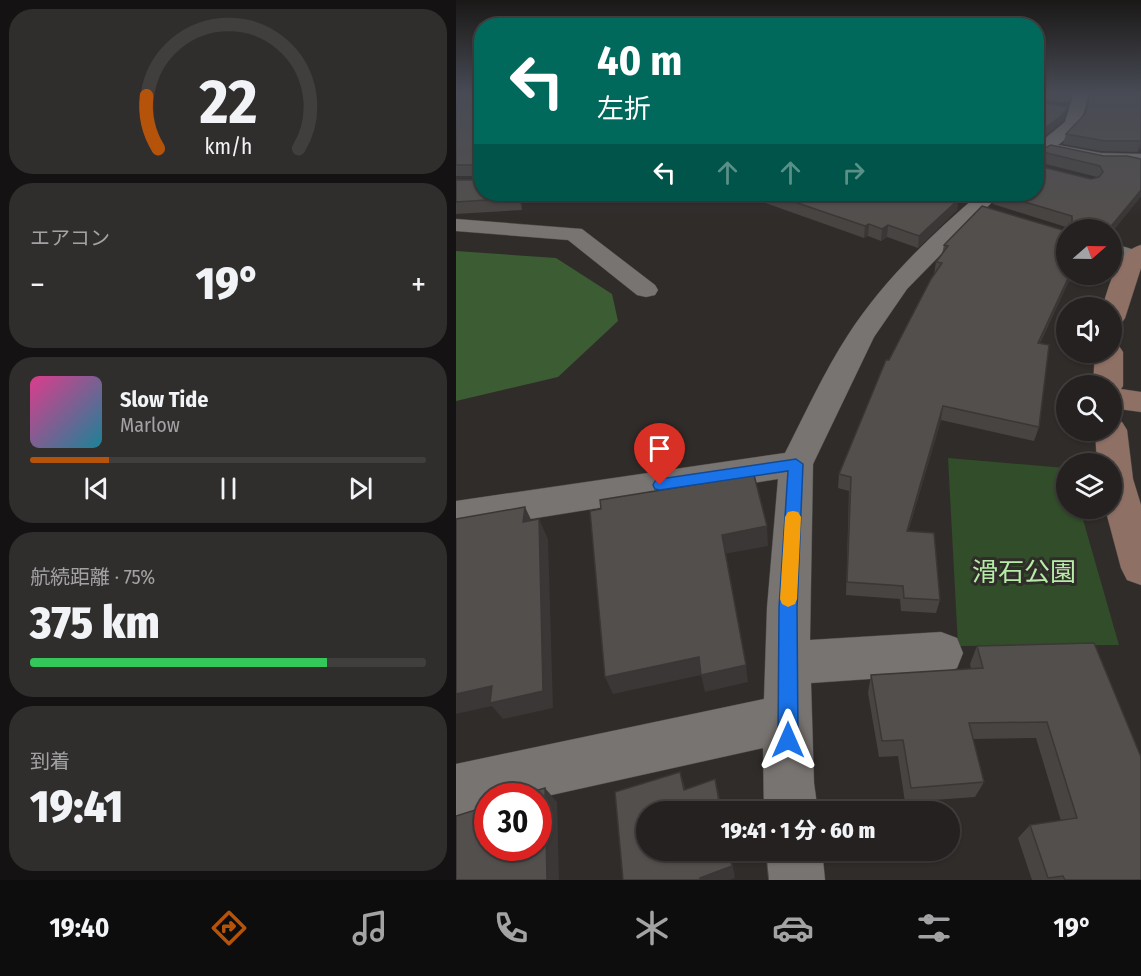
<!DOCTYPE html>
<html lang="ja">
<head>
<meta charset="utf-8">
<style>
  body { margin:0; font-family:"Fira Sans Condensed","Noto Sans JP",sans-serif; background:#302e2d; color:#f1f3f6; height:100vh; display:flex; flex-direction:column; font-size:22px; white-space:nowrap }
  * { box-sizing:border-box; margin:0 }
  p { font-size:20px; color:#a3a3a5 }
  .icon { flex:none; width:33px; height:33px; fill:none; stroke:currentColor; stroke-width:2; stroke-linecap:round; stroke-linejoin:round }
  .map { position:relative; flex:1; overflow:hidden }
  .side { display:flex; flex-direction:column; gap:9px; padding:9px; background:#141212; width:456px }
  .side>* { flex:none }
  .top-card { position:absolute; left:18px; top:18px; width:570px; height:183px; border-radius:24px; box-shadow:0 2px 4px #0004,0 0 0 2px #413e3e; background:#00695c; color:#fff; overflow:hidden }
  .needle { width:39px; rotate:70deg }
  .buttons { position:absolute; left:600px; top:219px; display:grid; gap:12px }
  .buttons a { display:grid; place-items:center; width:66px; height:66px; border-radius:50%; background:#242120; box-shadow:0 2px 4px #0004,0 0 0 2px #413e3e; font-size:30px }
  .speed { position:absolute; left:18px; top:783px; display:flex; gap:12px; font-size:30px; font-weight:700; text-align:center }
  .speed>* { display:grid; place-content:center; width:78px; height:78px; border-radius:50%; background:#242120; box-shadow:0 2px 4px #0004,0 0 0 2px #413e3e; line-height:1 }
  .speed .limit { border:9px solid #d22; background:#fff; color:#111 }
  .pin { position:absolute; display:grid; place-items:center; width:51px; height:51px; color:#fff; margin:-62px -26px; border-radius:50% 50% 50% 0; rotate:-45deg; box-shadow:0 0 6px #0007 }
  .pin .icon { rotate:45deg }
  .me { position:absolute; width:66px; margin:-33px; rotate:0deg; stroke-linejoin:round; filter:drop-shadow(0 0 4px #0008) }
  .turn { display:flex; align-items:center; gap:21px; height:126px; padding:0 24px; font-size:27px }
  .turn .icon { width:78px; height:78px; stroke-width:2.5 }
  .turn b { display:block; font-size:42px; line-height:51px }
  .lanes { display:flex; align-items:center; height:57px; padding:0 24px; background:#0003; justify-content:center; gap:30px; direction:ltr }
  .lanes .off { opacity:.35 }
  .big { font-size:45px; font-weight:800; line-height:1.1 }
  .side .widget { flex:1; display:flex; flex-direction:column; justify-content:center; gap:9px; min-width:0; padding:0 21px; border-radius:24px; background:#302e2d }
  .side .dial { align-items:center; gap:0 }
  .dial svg { height:156px; overflow:visible; fill:none; stroke:#413e3e; stroke-width:7; stroke-linecap:round; text-anchor:middle }
  .dial text { fill:#f1f3f6; stroke:none }
  .song { display:flex; align-items:center; gap:18px }
  .cover { width:72px; height:72px; border-radius:9px; background:linear-gradient(135deg,hsl(330 70% 55%),hsl(190 70% 35%)) }
  .played { height:6px; border-radius:3px; background:linear-gradient(90deg,#b45309 20%,#413e3e 20%) }
  .keys { display:flex; justify-content:space-around; direction:ltr }
  .heat { display:flex; justify-content:space-between; align-items:center; font-size:33px; direction:ltr }
  .charge { height:9px; border-radius:4px; background:linear-gradient(90deg,#34c759 75%,#413e3e 0) }
  .trip { position:absolute; left:180px; top:801px; width:324px; height:60px; border-radius:30px; background:#242120; box-shadow:0 2px 4px #0004,0 0 0 2px #413e3e; font-weight:800; line-height:60px; text-align:center }
  .tabs { display:flex; height:96px; justify-content:space-around; align-items:center; background:#0e0d0d; color:#a3a3a5 }
  .tabs .icon { width:42px; height:42px }
  .tabs .on { color:#b45309 }
  .tabs b { font-size:27px; color:#f1f3f6 }
  main { display:flex; flex:1; min-height:0 }
  .map>svg:first-child { display:block }
  .green { fill:#314d29 }
  .forest { fill:#3c5d33 }
  .lines { fill:none; stroke-linecap:round; stroke-linejoin:round }
  .street-casing { stroke:#4d4a48; stroke-width:1 }
  .secondary-casing { stroke:#4d4a48; stroke-width:1 }
  .street { fill:#787472; fill-rule:evenodd }
  .secondary { fill:#8f7065; fill-rule:evenodd }
  .wall { fill:#474442; fill-rule:evenodd }
  .shaded-wall { fill:#3a3736 }
  .building { fill:#534f4d; stroke:#3a3736; stroke-width:1.5 }
  .route { fill:#1a73e8; stroke:#114b97; stroke-width:1.5 }
  .slow { fill:#f59e0b }
  .labels { text-anchor:middle; dominant-baseline:central; stroke-width:6; stroke-linejoin:round; paint-order:stroke }
  .near-park-label { font-size:26px; fill:#b6eca7; stroke:#302c2a }
</style>
</head>
<body>
<main>
<section class="side">
<div class="widget dial"><svg viewBox="0 0 100 80">
<path d="M14 69A42 42 0 1 1 86 69"/>
<path d="M14 69A42 42 0 0 1 8 42" stroke="#b45309"/>
<text x="50" y="56" font-size="32" font-weight="700">22</text>
<text x="50" y="72" font-size="11">km/h</text>
</svg></div>
<div class="widget"><p>エアコン</p>
<div class="heat"><a>−</a><b class="big">19°</b><a>+</a></div>
</div>
<div class="widget">
<div class="song"><i class="cover"></i><div><b>Slow Tide</b><p>Marlow</p></div></div>
<div class="played"></div>
<div class="keys"><svg class="icon" aria-label="previous" viewBox="0 0 24 24"><path d="M18 5L8 12l10 7zM5 5v14"/></svg><svg class="icon" aria-label="pause" viewBox="0 0 24 24"><path d="M8 5v14M16 5v14"/></svg><svg class="icon" aria-label="next" viewBox="0 0 24 24"><path d="M6 5l10 7-10 7zM19 5v14"/></svg></div>
</div>
<div class="widget"><p>航続距離 · 75%</p><b class="big">375 km</b><div class="charge"></div></div>
<div class="widget"><p>到着</p><b class="big">19:41</b></div>
</section>
<div class="map">
<svg width="685" height="880" viewBox="0 0 685 880">
  <rect width="100%" height="100%" fill="#302c2a"/>
  <path class="green" d="M492,458L610,468V508L624,509L663,645L502,646Z"/>
  <path class="forest" d="M0,251L100,258L156,294L162,321L102,377L0,401Z"/>
  <g class="lines">
    <defs>
      <g id="street">
        <path d="M618,93H632C629,117 621,131 602,145L645,153L685,154V164H645L592,153L580,159V140L586,141L609,122Z"/>
        <path d="M523,194H544L451,289L418,337L357,464L354,640L485,632L501,638L507,653L501,668L485,674L355,683L358,783L362,812H308L307,748L82,798L32,796V809L0,816V764L308,699L311,608L322,479L0,531V501L329,453C349,414 368,372 392,335C427,281 474,236 523,194Z"/>
        <path d="M0,219L126,229L199,285L202,290L199,295L190,297L181,295L112,240L0,231Z"/>
        <path d="M656,243L685,252V264L681,265L656,257Z"/>
        <path d="M310,850H366L369,880H313Z"/>
      </g>
      <g id="secondary">
        <path d="M685,245V268L669,318L665,324L656,326V308H646C653,287 661,251 685,245Z"/>
        <path d="M656,344L663,346L667,352V386L665,389L685,392V412L656,408V386H637L639,352H656Z"/>
        <path d="M656,419L666,422L671,430L677,479L685,505V585L671,580L665,568L649,508H656V464H641L639,430H656Z"/>
      </g>
    </defs>
    <use href="#street" class="street-casing"/>
    <use href="#secondary" class="secondary-casing"/>
    <use href="#street" class="street"/>
    <use href="#secondary" class="secondary"/>
  </g>
  <g class="wall">
    <path d="M0,93L64,194L66,210L0,214V180H24V176H0Z"/>
    <path d="M580,93H616L613,103L581,100V102L609,117L603,124L585,139L582,138V151L685,159V196L656,232V230H613V228L537,204L539,194H580ZM582,162L641,177V178L635,179L582,166Z"/>
    <path d="M633,93H685V148L681,152L645,151L607,144L610,134L628,115Z"/>
    <path d="M284,194H486L501,210L462,248L431,237L425,241L412,236L408,238Z"/>
    <path d="M502,194H521L515,197Z"/>
    <path d="M488,245L611,285L584,343L583,427L578,441L485,420L452,532L484,600L480,613L445,611L444,599L390,595L393,491L382,488L383,474L433,360L478,274L480,262L486,254Z"/>
    <path d="M638,643L685,880H576L562,838L574,825L605,821L580,738L517,739L528,782L519,797L449,802L442,756L423,757L412,693L415,675L515,669L514,664L521,646Z"/>
  </g>
  <g class="shaded-wall">
    <path d="M612,107L609,117L603,124L585,139L588,129Z"/>
    <path d="M685,141V148L681,152Z"/>
    <path d="M685,190V196L656,232V230H652Z"/>
    <path d="M62,194H64L66,210Z"/>
    <path d="M503,199L501,210L462,248L463,236Z"/>
    <path d="M413,224L412,236L408,238L409,226Z"/>
    <path d="M432,225L431,237L425,241L426,229Z"/>
    <path d="M614,274H620L611,285L577,356L582,343Z"/>
    <path d="M487,406L485,420L448,545L451,531Z"/>
    <path d="M69,507L78,526L67,522Z"/>
    <path d="M83,519L92,539L97,708L47,719L36,706L0,714V694L36,686Z"/>
    <path d="M311,526L312,546L268,554L266,535Z"/>
    <path d="M243,657L290,665L292,682L249,692L245,675L157,694L149,677Z"/>
    <path d="M224,772L229,787L233,804L228,790Z"/>
    <path d="M259,779L263,794L266,812H265Z"/>
    <path d="M89,788L101,802L103,880H91Z"/>
    <path d="M273,850H274L279,878L273,880H245L244,878Z"/>
  </g>
  <g class="building">
    <path d="M0,93H26V194H62L63,198L0,202V180H24V165H0Z"/>
    <path d="M580,93L581,102L612,107L606,115L588,129L581,128L582,151L595,145L648,156H671L685,159V190L652,230H616V216L542,194H580V154L582,166L635,179L643,177L647,172L644,166L583,151L580,153Z"/>
    <path d="M634,93H685V141H649L610,134L629,114Z"/>
    <path d="M315,194H486L503,199L463,236L432,225L426,229L413,224L409,226Z"/>
    <path d="M526,206L610,231V274H614L582,343L593,345L583,427L487,406L451,531L478,533L484,600L448,598L447,586L391,582L395,477L383,474L430,360H433L475,279L486,263L480,262L492,246L488,245Z"/>
    <path d="M298,475L311,526L266,535L290,665L245,675L243,657L149,677L134,511L145,509L144,500Z"/>
    <path d="M69,507L67,522L83,519L87,691L34,703L36,686L0,694V519Z"/>
    <path d="M638,643L685,757V880H609L607,876L592,878L574,825L621,818L591,722L513,723L528,782L455,788L447,740L426,741L415,675L527,668L521,646Z"/>
    <path d="M224,772L228,790L259,779L265,812H190V850H273L276,866L244,878L245,880H167L159,792Z"/>
    <path d="M89,788L91,880H0V816L32,806V848H82V796H62Z"/>
  </g>
  <linearGradient id="sky" x2="0" y2="1"><stop stop-color="#1a1817"/><stop offset="0.43" stop-color="#484b55"/><stop offset="1" stop-color="#484b55" stop-opacity="0"/></linearGradient>
  <rect width="685" height="216" fill="url(#sky)"/>
  <path class="route" d="M340,459L347,464L341,608L342,740L339,747L332,750L325,747L322,740L323,608L332,471L204,490L199,489L197,485L199,481L204,479Z"/>
  <path class="slow" d="M337,511L342,512L345,517L341,599L339,604L332,607L326,604L324,599L329,517L332,512Z"/>
  <g class="labels">
    <g class="near-park-label">
      <text x="568" y="572">滑石公園</text>
    </g>
  </g>
</svg>
<div class="buttons">
<a><svg class="needle" viewBox="-14 -14 28 28"><path d="M0-13l5 13h-10z" fill="#e53935"/><path d="M0 13l5-13h-10z" fill="#a3a3a5"/></svg></a>
<a><svg class="icon" aria-label="sound" viewBox="0 0 24 24"><path d="M4 9h4l5-4v14l-5-4H4zM17 9q2 3 0 6"/></svg></a>
<a><svg class="icon" aria-label="search" viewBox="0 0 24 24"><circle cx="10" cy="10" r="6"/><path d="M15 15l6 6"/></svg></a>
<a><svg class="icon" aria-label="layers" viewBox="0 0 24 24"><path d="M12 4l9 5-9 5-9-5zM3 14l9 5 9-5"/></svg></a>
</div>
<div class="speed"><div class="limit">30</div></div>
<div class="pin" style="left:204px;top:485px;background:#d93025"><svg class="icon" aria-label="arrive" viewBox="0 0 24 24"><path d="M6 21V4h12l-3 4 3 4H6"/></svg></div>
<svg class="me" style="left:332px;top:740px" viewBox="-20 -20 40 40"><path d="M0-17L14 15 0 8-14 15z" fill="#1a73e8" stroke="#fff" stroke-width="4"/></svg>
<div class="trip">19:41 · 1 分 · 60 m</div>
<div class="top-card">
<div class="turn"><svg class="icon" aria-label="left" viewBox="0 0 24 24"><path d="M17 20v-9H6M10 6l-5 5 5 5"/></svg><div><b>40 m</b>左折</div></div>
<div class="lanes"><svg class="icon" aria-label="left" viewBox="0 0 24 24"><path d="M17 20v-9H6M10 6l-5 5 5 5"/></svg><svg class="icon off" aria-label="ahead" viewBox="0 0 24 24"><path d="M12 20V5M6 11l6-6 6 6"/></svg><svg class="icon off" aria-label="ahead" viewBox="0 0 24 24"><path d="M12 20V5M6 11l6-6 6 6"/></svg><svg class="icon off" aria-label="right" viewBox="0 0 24 24"><path d="M7 20v-9h11M14 6l5 5-5 5"/></svg></div>
</div>
</div>
</main>
<nav class="tabs">
<b>19:40</b>
<svg class="icon on" aria-label="directions" viewBox="0 0 24 24"><path d="M12 3l9 9-9 9-9-9zM9 14v-3h6M13 9l2 2-2 2"/></svg>
<svg class="icon" aria-label="music" viewBox="0 0 24 24"><path d="M9 18V5l10-2v13"/><circle cx="6" cy="18" r="3"/><circle cx="16" cy="16" r="3"/></svg>
<svg class="icon" aria-label="phone" viewBox="0 0 24 24"><path d="M5 4h4l2 5-3 2q2 4 5 5l2-3 5 2v4C11 20 4 13 5 4z"/></svg>
<svg class="icon" aria-label="climate" viewBox="0 0 24 24"><path d="M12 3v18M4 7l16 10M4 17L20 7"/></svg>
<svg class="icon" aria-label="car" viewBox="0 0 24 24"><path d="M5 17H2v-5l4-1 3-4h7l3 4 3 1v5h-3M9 17h6M6 11h13"/><circle cx="7" cy="17" r="2"/><circle cx="17" cy="17" r="2"/></svg>
<svg class="icon" aria-label="filters" viewBox="0 0 24 24"><path d="M4 7h16M4 17h16"/><circle cx="9" cy="7" r="2"/><circle cx="15" cy="17" r="2"/></svg>
<b>19°</b>
</nav>
</body>
</html>
